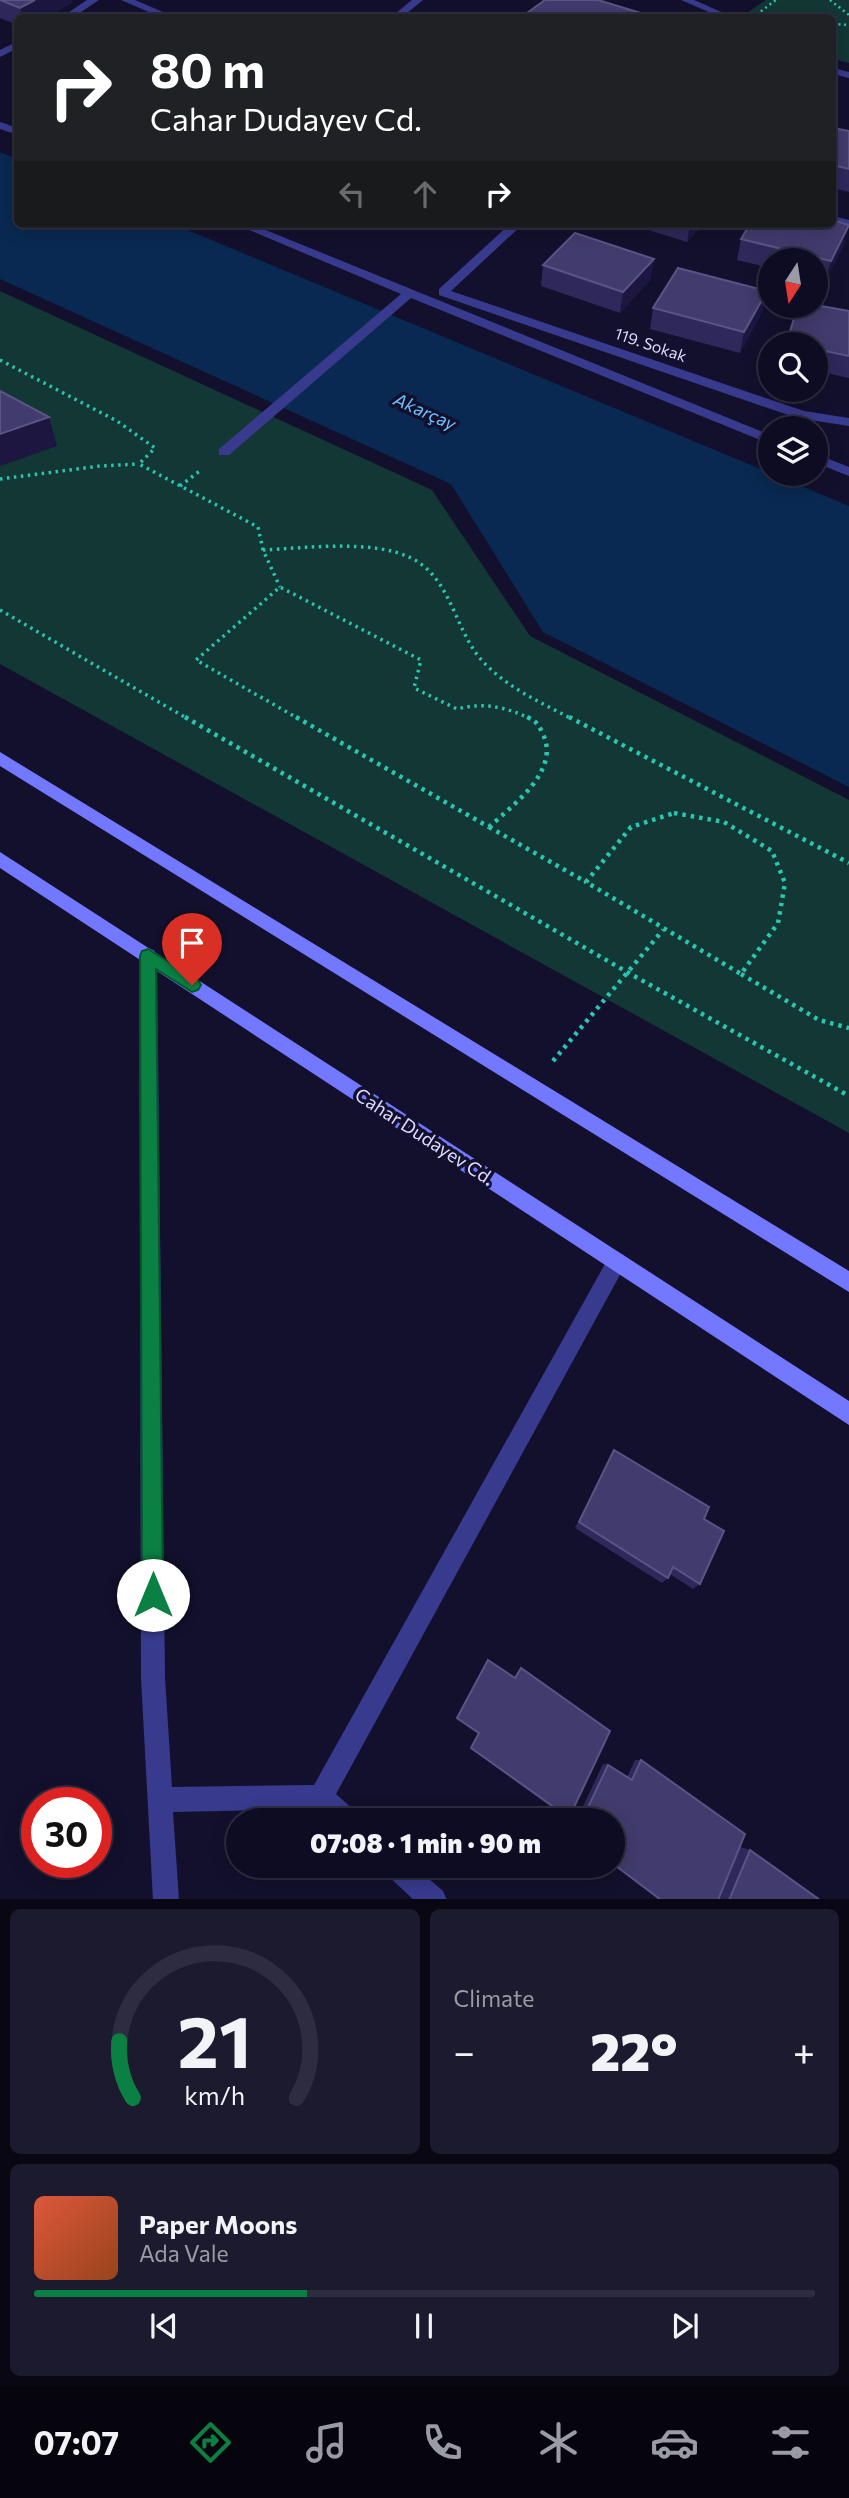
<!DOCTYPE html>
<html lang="en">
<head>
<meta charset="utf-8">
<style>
  body { margin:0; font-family:Commissioner,sans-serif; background:#1c1a2f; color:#f1f3f6; height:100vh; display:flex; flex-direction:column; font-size:26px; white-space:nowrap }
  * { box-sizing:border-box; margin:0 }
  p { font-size:23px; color:#9b9ba5 }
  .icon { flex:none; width:38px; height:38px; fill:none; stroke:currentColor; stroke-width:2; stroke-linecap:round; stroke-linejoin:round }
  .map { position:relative; height:1899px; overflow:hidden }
  .sheet { display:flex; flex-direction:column; gap:10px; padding:10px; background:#080713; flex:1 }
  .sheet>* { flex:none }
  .hud { position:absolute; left:14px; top:14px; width:822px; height:214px; border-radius:10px; box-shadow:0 4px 18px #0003,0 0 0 2px #2e2c40; background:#202124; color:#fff; overflow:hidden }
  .needle { width:46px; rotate:192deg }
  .fabs { position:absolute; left:758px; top:248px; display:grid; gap:14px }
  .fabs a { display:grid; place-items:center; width:70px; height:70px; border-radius:50%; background:#0e0c22; box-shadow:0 4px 18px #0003,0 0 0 2px #2e2c40; font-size:35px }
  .speed { position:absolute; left:21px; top:1787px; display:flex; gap:14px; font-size:35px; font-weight:700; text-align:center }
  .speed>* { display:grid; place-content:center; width:91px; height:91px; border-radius:50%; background:#0e0c22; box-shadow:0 4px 18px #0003,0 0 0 2px #2e2c40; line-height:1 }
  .speed .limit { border:10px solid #d22; background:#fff; color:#111 }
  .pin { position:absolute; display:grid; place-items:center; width:60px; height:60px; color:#fff; margin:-72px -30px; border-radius:50% 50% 50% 0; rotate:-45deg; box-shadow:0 0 7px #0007 }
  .pin .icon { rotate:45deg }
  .me { position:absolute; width:77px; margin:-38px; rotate:0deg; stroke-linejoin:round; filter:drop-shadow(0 0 5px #0008) }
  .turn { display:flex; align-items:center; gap:24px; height:147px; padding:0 21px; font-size:32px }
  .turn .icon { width:91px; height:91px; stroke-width:2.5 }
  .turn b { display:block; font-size:49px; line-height:60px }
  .lanes { display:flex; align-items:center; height:66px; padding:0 21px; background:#0003; justify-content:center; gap:35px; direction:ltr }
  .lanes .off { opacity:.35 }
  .big { font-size:52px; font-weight:800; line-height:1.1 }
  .sheet .card { flex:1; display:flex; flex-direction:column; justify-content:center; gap:10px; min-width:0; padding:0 24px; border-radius:10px; background:#1c1a2f }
  .sheet .dial { align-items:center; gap:0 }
  .dial svg { height:182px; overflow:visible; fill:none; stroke:#2e2c40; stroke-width:7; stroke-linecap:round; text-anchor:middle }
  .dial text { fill:#f1f3f6; stroke:none }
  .song { display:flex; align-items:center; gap:21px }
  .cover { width:84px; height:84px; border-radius:10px; background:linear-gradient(135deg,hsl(10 70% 55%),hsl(20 70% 35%)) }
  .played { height:7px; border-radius:4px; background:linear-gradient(90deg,#0b8043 35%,#2e2c40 35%) }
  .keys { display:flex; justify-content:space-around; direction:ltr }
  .heat { display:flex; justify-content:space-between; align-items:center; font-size:38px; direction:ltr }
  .sheet .tiles { flex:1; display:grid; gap:10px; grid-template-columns:1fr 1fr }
  .card:last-child { grid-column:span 2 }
  .trip { position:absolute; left:226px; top:1808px; width:399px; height:70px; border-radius:35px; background:#0e0c22; box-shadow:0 4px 18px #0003,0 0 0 2px #2e2c40; font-weight:800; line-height:70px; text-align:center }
  .menu { display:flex; height:112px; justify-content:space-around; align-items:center; background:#06050e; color:#9b9ba5 }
  .menu .icon { width:49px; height:49px }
  .menu .current { color:#0b8043 }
  .menu b { font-size:32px; color:#f1f3f6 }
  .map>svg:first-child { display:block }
  .green { fill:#123734 }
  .water { fill:#092952 }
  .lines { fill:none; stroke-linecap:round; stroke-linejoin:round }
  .path-far2 { stroke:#29c6b2; stroke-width:2.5; stroke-dasharray:2 3.5; stroke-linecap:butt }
  .path-far1 { stroke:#29c6b2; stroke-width:3.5; stroke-dasharray:2.5 4.5; stroke-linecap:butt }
  .path { stroke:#29c6b2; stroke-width:4.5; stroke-dasharray:3.5 5; stroke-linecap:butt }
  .pedestrian { fill:#383a8e; fill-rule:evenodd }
  .minor { fill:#383a8e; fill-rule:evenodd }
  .secondary { fill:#7278ff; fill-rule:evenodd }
  .wall { fill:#2f285b }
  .shaded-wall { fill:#1c1641 }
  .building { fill:#423b6d; stroke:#5a5484; stroke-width:2 }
  .route { fill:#0b8043; stroke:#07532c; stroke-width:2 }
  .labels { text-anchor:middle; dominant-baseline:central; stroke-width:7; stroke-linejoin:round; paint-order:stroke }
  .far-street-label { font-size:16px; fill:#dddbff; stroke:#13102d }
  .far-water-label { font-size:18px; font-style:italic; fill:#69c3ff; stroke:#13102d }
  .street-label { font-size:19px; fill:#dddbff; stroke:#13102d }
</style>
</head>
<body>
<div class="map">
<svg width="849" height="1900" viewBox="0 0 849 1900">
  <rect width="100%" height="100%" fill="#13102d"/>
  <g class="green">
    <path d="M766,0H849V63L833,59V18L741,17Z"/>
    <path d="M0,291L432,490L530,636L849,800V1133L0,664Z"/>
  </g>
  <path class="water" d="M0,152L17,159L18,224H173L849,506V787L543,632L451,484L0,279Z"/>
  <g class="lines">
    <g class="path-far2">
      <path d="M830,0L849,15"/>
      <path d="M752,18L776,0"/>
      <path d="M833,24L849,25"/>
    </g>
    <g class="path-far1">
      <path d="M0,360L117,421L155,448L139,464L258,527L263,550L280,587"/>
      <path d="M0,479L100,466L139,464"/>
      <path d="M180,486L201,470"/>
      <path d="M263,550C306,548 372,539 411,558C450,577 454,626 479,657C503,686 540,702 572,719"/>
      <path d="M0,610L188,719"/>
      <path d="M299,719L196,660L280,587L421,660L414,688L457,709C484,702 506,707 531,719"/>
    </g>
    <g class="path">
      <path d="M185,717L627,972L849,1096"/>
      <path d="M296,717L489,827"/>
      <path d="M569,717L849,863"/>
      <path d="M674,813L724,822L772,851L785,883L778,923L741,974L586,882L631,827Z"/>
      <path d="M489,827L586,882"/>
      <path d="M489,827C514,804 562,770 542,732C538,724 536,721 527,717"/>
      <path d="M741,974L819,1020L849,1028"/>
      <path d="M553,1061L663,930"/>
    </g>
    <g class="pedestrian">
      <path d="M0,122L18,128V135L0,129Z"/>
      <path d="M235,224H251L770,435V444L411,298L229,455H219V449L401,294Z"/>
      <path d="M816,454L849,467V476L816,463Z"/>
    </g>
    <g class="minor">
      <path d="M87,0H99L72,18H60Z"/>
      <path d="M121,0H135L177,18H163Z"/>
      <path d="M412,0H423L401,18H390Z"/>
      <path d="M681,0H694L726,14L718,16Z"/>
      <path d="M18,41V48L0,57V50Z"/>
      <path d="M833,68L849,72V78L833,74Z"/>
      <path d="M833,216L849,220V227L833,223Z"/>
      <path d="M510,224H523L451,291L804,411L849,418V426L797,418L439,295V289Z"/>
      <path d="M148,948L154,950L157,955L165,1678L172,1787L314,1785L610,1255L617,1252L624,1255L627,1262L336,1794L355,1811L358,1820H328L316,1809L173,1812L179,1900H153L141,1678L139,955L142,950Z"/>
      <path d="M383,1866H414L443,1891L447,1900H414L387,1875Z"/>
    </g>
    <g class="secondary">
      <path d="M0,752L849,1271V1292L0,766Z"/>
      <path d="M0,852L849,1401V1425L0,868Z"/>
    </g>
  </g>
  <g class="wall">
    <path d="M0,0H72V3L44,18H18V25L0,18Z"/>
    <path d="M833,128L849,131V192L833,188Z"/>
    <path d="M629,224H703L687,242Z"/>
    <path d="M741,239L844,245L825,281L816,279V261H770V268L737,260Z"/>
    <path d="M654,259L650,280L620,313L541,286L543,265Z"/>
    <path d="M767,291L762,312L740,353L650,329L653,308Z"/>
    <path d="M798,306L849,311V378L816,371V345H785Z"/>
    <path d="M614,1450L704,1519L700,1584L693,1589L670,1574L668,1578L662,1583L575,1528Z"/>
    <path d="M488,1660L514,1678L521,1668L568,1820H549L554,1809L470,1748L478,1734L456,1719Z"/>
    <path d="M635,1760H641L740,1847L750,1850L820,1900H660L612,1864V1820H579L577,1819L603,1764L608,1765L627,1777Z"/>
  </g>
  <g class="shaded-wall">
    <path d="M35,0H72V3L44,18H22L20,8Z"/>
    <path d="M837,66L833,82V71Z"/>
    <path d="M690,224H703L687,242Z"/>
    <path d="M849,225L844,245L825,281L831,261Z"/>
    <path d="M654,259L650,280L620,313L623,292Z"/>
    <path d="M767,291L762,312L740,353L744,332Z"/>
    <path d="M49,417L57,446L0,466V434Z"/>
  </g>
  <g class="building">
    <path d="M0,0H35L20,8Z"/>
    <path d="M545,0H598L651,16L648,18H520Z"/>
    <path d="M833,128L849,131V169L833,165Z"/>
    <path d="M833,220L849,225L831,261L741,239L750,224H833Z"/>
    <path d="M575,233L654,259L623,292L543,265Z"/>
    <path d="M678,268L767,291L744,332L653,308Z"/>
    <path d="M816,305L849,311V356L816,349V345H792L786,344L798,306H816Z"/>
    <path d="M0,391L49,417L0,434Z"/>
    <path d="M614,1450L709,1507L704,1519L724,1531L700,1584L673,1567L668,1578L579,1522Z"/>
    <path d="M488,1660L515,1678L521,1668L610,1731L568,1820H553L558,1810L471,1748L479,1733L457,1718Z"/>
    <path d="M641,1760L745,1834L718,1900H661L612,1863V1820H582L608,1765L632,1780Z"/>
    <path d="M750,1850L820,1900H729Z"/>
  </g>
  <path class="route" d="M148,949L198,980L201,985L198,990L192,992L156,969L163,1595L160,1603L153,1606L145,1603L142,1595L140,956L142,951Z"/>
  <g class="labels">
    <g class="far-street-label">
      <text transform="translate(651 344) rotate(19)">119. Sokak</text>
    </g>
    <g class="far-water-label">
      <text transform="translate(425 411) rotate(24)">Akarçay</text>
    </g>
    <g class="street-label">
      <text transform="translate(425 1136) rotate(33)">Cahar Dudayev Cd.</text>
    </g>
  </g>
</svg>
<div class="fabs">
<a><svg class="needle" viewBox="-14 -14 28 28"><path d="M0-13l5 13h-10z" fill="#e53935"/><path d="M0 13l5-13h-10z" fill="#9b9ba5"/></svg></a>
<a><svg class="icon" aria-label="search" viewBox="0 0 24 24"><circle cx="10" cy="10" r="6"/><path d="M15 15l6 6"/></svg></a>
<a><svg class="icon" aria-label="layers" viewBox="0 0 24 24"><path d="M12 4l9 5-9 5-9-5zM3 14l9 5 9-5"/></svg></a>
</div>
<div class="speed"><div class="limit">30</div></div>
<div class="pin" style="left:192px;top:985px;background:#d93025"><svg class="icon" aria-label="arrive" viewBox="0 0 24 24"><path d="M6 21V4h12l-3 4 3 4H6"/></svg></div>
<svg class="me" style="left:153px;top:1595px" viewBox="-20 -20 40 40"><circle r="19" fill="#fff"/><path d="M0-13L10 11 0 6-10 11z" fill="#0b8043"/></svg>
<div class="trip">07:08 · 1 min · 90 m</div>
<div class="hud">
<div class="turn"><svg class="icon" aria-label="right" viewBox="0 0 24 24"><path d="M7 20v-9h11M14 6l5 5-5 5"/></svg><div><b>80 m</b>Cahar Dudayev Cd.</div></div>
<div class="lanes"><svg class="icon off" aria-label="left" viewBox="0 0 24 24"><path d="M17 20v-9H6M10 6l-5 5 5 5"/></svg><svg class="icon off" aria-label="ahead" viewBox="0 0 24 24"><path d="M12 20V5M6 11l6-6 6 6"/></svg><svg class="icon" aria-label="right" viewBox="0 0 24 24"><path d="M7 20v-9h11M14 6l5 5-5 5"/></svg></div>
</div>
</div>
<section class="sheet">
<div class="tiles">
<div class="card dial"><svg viewBox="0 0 100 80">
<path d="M14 69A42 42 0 1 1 86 69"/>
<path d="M14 69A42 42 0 0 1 8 44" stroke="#0b8043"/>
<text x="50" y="56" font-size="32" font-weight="700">21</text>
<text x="50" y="72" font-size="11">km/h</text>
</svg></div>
<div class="card"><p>Climate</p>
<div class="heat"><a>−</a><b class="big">22°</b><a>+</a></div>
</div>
<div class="card">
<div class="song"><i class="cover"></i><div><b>Paper Moons</b><p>Ada Vale</p></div></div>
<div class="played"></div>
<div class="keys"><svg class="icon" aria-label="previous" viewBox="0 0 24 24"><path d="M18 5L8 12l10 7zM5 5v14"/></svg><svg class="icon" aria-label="pause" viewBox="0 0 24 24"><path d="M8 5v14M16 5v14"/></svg><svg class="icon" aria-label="next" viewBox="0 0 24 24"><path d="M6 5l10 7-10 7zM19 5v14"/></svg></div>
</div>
</div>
</section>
<nav class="menu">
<b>07:07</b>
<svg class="icon current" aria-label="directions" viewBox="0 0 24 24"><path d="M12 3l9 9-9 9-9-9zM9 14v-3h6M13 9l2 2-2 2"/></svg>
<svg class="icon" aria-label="music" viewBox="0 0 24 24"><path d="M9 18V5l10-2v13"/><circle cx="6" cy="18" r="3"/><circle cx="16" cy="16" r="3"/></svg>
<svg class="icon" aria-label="phone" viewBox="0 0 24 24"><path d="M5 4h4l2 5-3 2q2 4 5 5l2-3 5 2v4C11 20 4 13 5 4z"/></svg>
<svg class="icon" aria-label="climate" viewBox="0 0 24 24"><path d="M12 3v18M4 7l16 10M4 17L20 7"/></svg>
<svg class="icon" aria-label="car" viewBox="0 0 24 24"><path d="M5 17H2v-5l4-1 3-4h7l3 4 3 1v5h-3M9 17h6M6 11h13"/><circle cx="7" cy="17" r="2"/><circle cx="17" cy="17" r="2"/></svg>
<svg class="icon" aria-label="filters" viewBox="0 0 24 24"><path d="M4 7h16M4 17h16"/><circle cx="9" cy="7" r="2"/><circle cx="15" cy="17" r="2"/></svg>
</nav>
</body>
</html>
